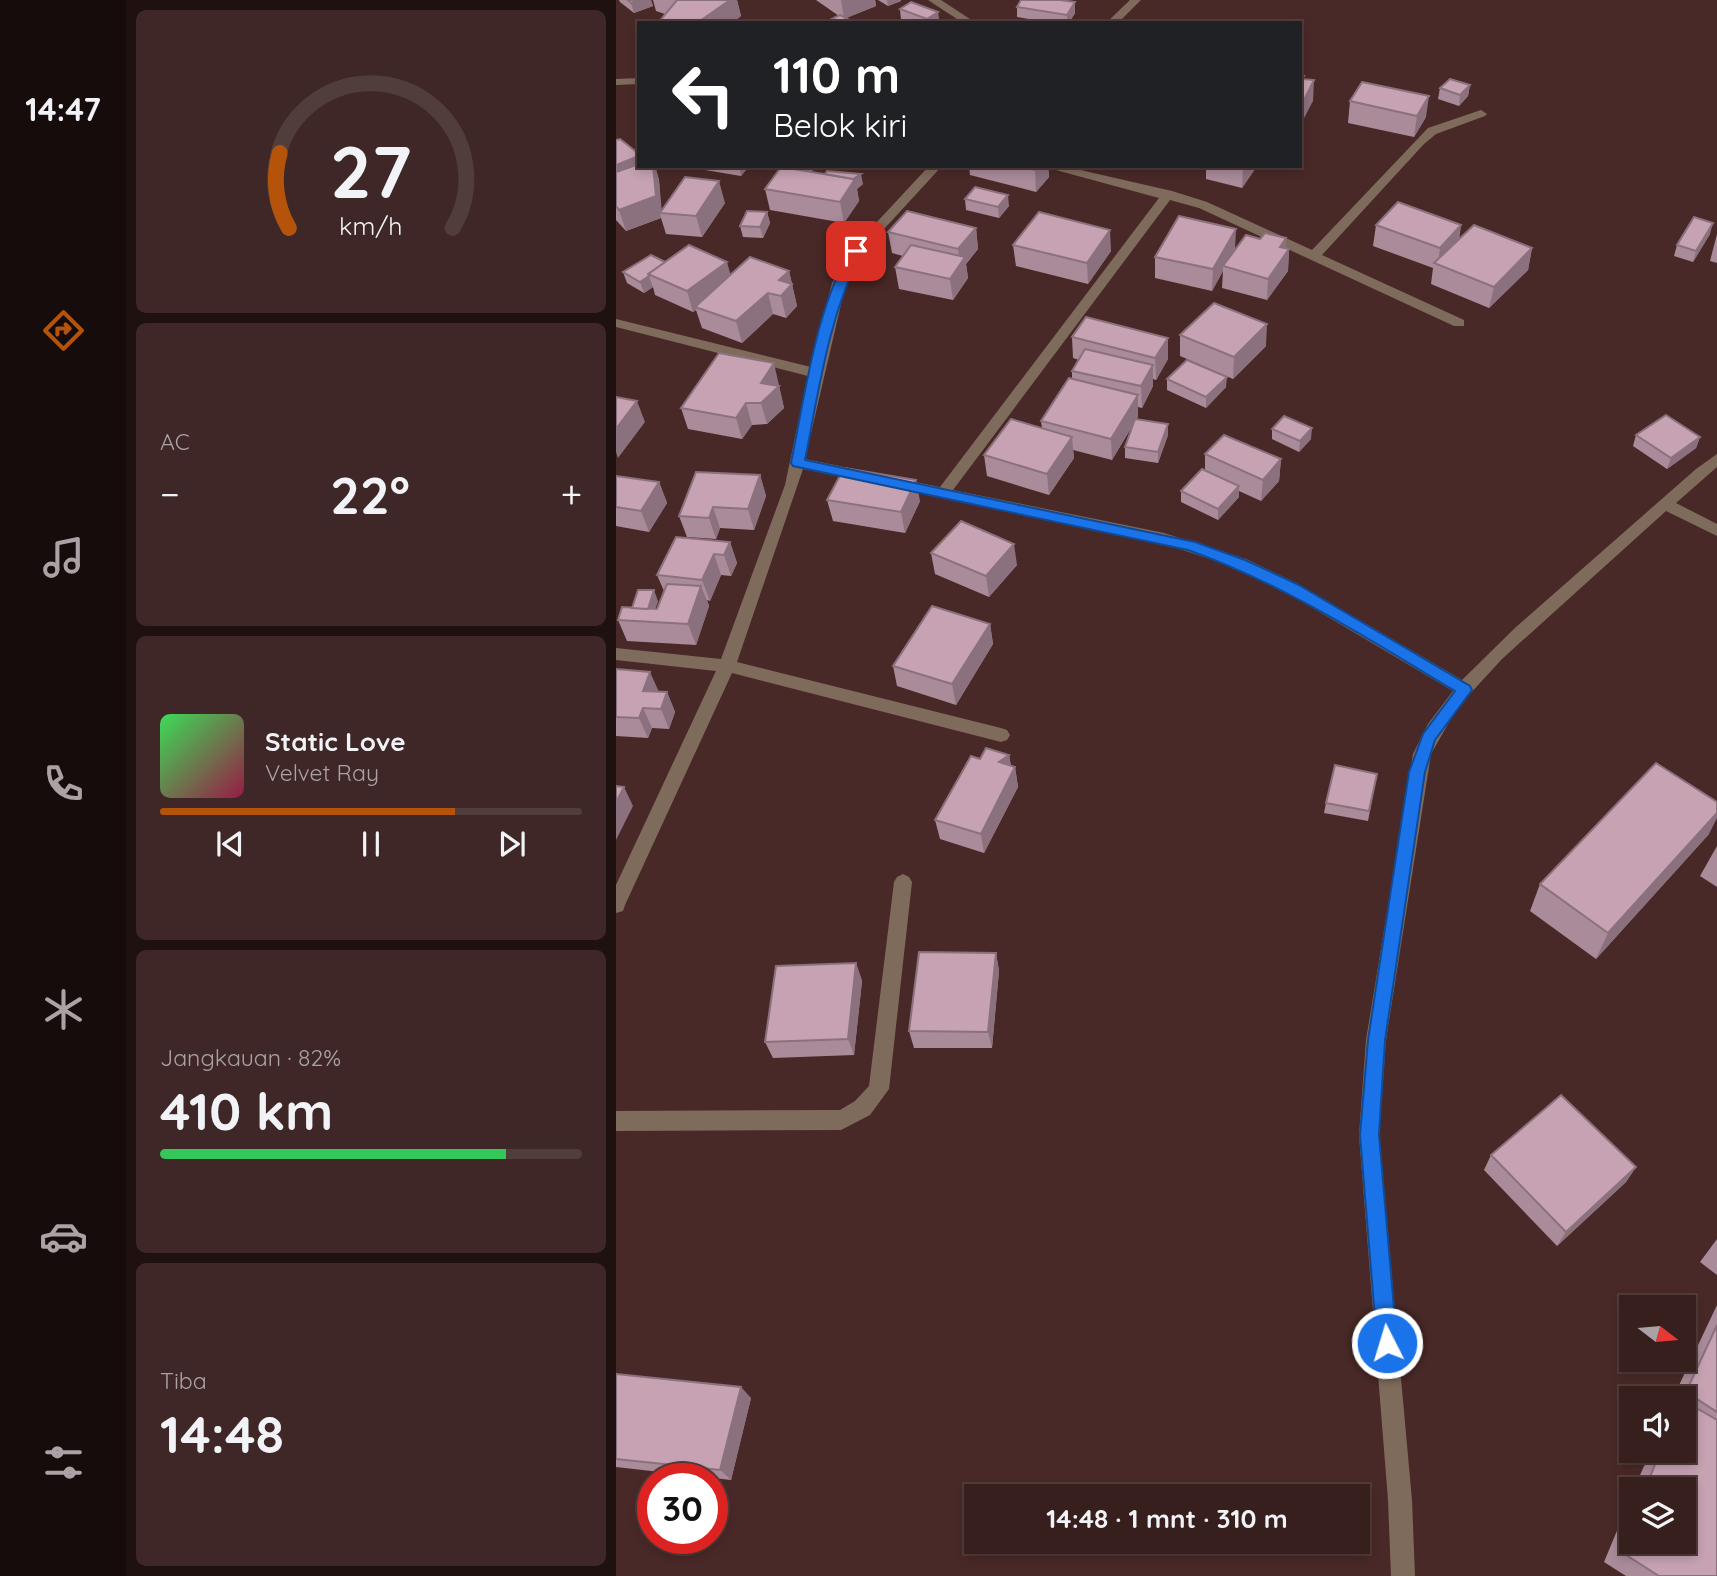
<!DOCTYPE html>
<html lang="id">
<head>
<meta charset="utf-8">
<style>
  body { margin:0; font-family:Quicksand,sans-serif; background:#3e2726; color:#f1f3f6; height:100vh; display:flex; flex-direction:column; font-size:26px; white-space:nowrap }
  * { box-sizing:border-box; margin:0 }
  p { font-size:23px; color:#aaa2a4 }
  .icon { flex:none; width:38px; height:38px; fill:none; stroke:currentColor; stroke-width:2; stroke-linecap:round; stroke-linejoin:round }
  .map { position:relative; flex:1; overflow:hidden }
  .details { display:flex; flex-direction:column; gap:10px; padding:10px; background:#1e1110; width:490px }
  .details>* { flex:none }
  .top-card { position:absolute; left:21px; top:21px; width:665px; height:147px; border-radius:0px; box-shadow:0 4px 10px #0003,0 0 0 2px #513d3b; background:#202124; color:#fff; overflow:hidden }
  .needle { width:46px; rotate:106deg }
  .fabs { position:absolute; left:1003px; top:1295px; display:grid; gap:14px }
  .fabs a { display:grid; place-items:center; width:77px; height:77px; border-radius:0px; background:#371f1d; box-shadow:0 4px 10px #0003,0 0 0 2px #513d3b; font-size:35px }
  .speed { position:absolute; left:21px; top:1463px; display:flex; gap:14px; font-size:35px; font-weight:700; text-align:center }
  .speed>* { display:grid; place-content:center; width:91px; height:91px; border-radius:50%; background:#371f1d; box-shadow:0 4px 10px #0003,0 0 0 2px #513d3b; line-height:1 }
  .speed .limit { border:10px solid #d22; background:#fff; color:#111 }
  .pin { position:absolute; display:grid; place-items:center; width:60px; height:60px; color:#fff; margin:-30px; border-radius:14px; box-shadow:0 4px 10px #0006 }
  .me { position:absolute; width:77px; margin:-38px; rotate:355deg; stroke-linejoin:round; filter:drop-shadow(0 0 5px #0008) }
  .turn { display:flex; align-items:center; gap:24px; height:147px; padding:0 21px; font-size:32px }
  .turn .icon { width:91px; height:91px; stroke-width:2.5 }
  .turn b { display:block; font-size:49px; line-height:60px }
  .big { font-size:52px; font-weight:700; line-height:1.1 }
  .details .card { flex:1; display:flex; flex-direction:column; justify-content:center; gap:10px; min-width:0; padding:0 24px; border-radius:10px; background:#3e2726 }
  .details .dial { align-items:center; gap:0 }
  .dial svg { height:182px; overflow:visible; fill:none; stroke:#513d3b; stroke-width:7; stroke-linecap:round; text-anchor:middle }
  .dial text { fill:#f1f3f6; stroke:none }
  .song { display:flex; align-items:center; gap:21px }
  .cover { width:84px; height:84px; border-radius:10px; background:linear-gradient(135deg,hsl(130 70% 55%),hsl(340 70% 35%)) }
  .played { height:7px; border-radius:4px; background:linear-gradient(90deg,#b45309 70%,#513d3b 70%) }
  .keys { display:flex; justify-content:space-around; direction:ltr }
  .heat { display:flex; justify-content:space-between; align-items:center; font-size:38px; direction:ltr }
  .charge { height:10px; border-radius:5px; background:linear-gradient(90deg,#34c759 82%,#513d3b 0) }
  .trip { position:absolute; left:348px; top:1484px; width:406px; height:70px; border-radius:0px; background:#371f1d; box-shadow:0 4px 10px #0003,0 0 0 2px #513d3b; font-weight:700; line-height:70px; text-align:center }
  main { display:flex; flex:1; min-height:0 }
  .tab-bar { display:flex; flex-direction:column; width:126px; justify-content:space-around; align-items:center; background:#160c0c; color:#aaa2a4 }
  .tab-bar .icon { width:49px; height:49px }
  .tab-bar .on { color:#b45309 }
  .tab-bar b { font-size:32px; color:#f1f3f6 }
  .map>svg:first-child { display:block }
  .lines { fill:none; stroke-linecap:round; stroke-linejoin:round }
  .minor { fill:#7f6b5c; fill-rule:evenodd }
  .wall { fill:#aa8b99 }
  .shaded-wall { fill:#8b717d }
  .building { fill:#c6a2b2; stroke:#8b717d; stroke-width:2 }
  .route { fill:#1a73e8; stroke:#114b97; stroke-width:2 }
</style>
</head>
<body>
<main>
<nav class="tab-bar">
<b>14:47</b>
<svg class="icon on" aria-label="directions" viewBox="0 0 24 24"><path d="M12 3l9 9-9 9-9-9zM9 14v-3h6M13 9l2 2-2 2"/></svg>
<svg class="icon" aria-label="music" viewBox="0 0 24 24"><path d="M9 18V5l10-2v13"/><circle cx="6" cy="18" r="3"/><circle cx="16" cy="16" r="3"/></svg>
<svg class="icon" aria-label="phone" viewBox="0 0 24 24"><path d="M5 4h4l2 5-3 2q2 4 5 5l2-3 5 2v4C11 20 4 13 5 4z"/></svg>
<svg class="icon" aria-label="climate" viewBox="0 0 24 24"><path d="M12 3v18M4 7l16 10M4 17L20 7"/></svg>
<svg class="icon" aria-label="car" viewBox="0 0 24 24"><path d="M5 17H2v-5l4-1 3-4h7l3 4 3 1v5h-3M9 17h6M6 11h13"/><circle cx="7" cy="17" r="2"/><circle cx="17" cy="17" r="2"/></svg>
<svg class="icon" aria-label="filters" viewBox="0 0 24 24"><path d="M4 7h16M4 17h16"/><circle cx="9" cy="7" r="2"/><circle cx="15" cy="17" r="2"/></svg>
</nav>
<section class="details">
<div class="card dial"><svg viewBox="0 0 100 80">
<path d="M14 69A42 42 0 1 1 86 69"/>
<path d="M14 69A42 42 0 0 1 10 36" stroke="#b45309"/>
<text x="50" y="56" font-size="32" font-weight="700">27</text>
<text x="50" y="72" font-size="11">km/h</text>
</svg></div>
<div class="card"><p>AC</p>
<div class="heat"><a>−</a><b class="big">22°</b><a>+</a></div>
</div>
<div class="card">
<div class="song"><i class="cover"></i><div><b>Static Love</b><p>Velvet Ray</p></div></div>
<div class="played"></div>
<div class="keys"><svg class="icon" aria-label="previous" viewBox="0 0 24 24"><path d="M18 5L8 12l10 7zM5 5v14"/></svg><svg class="icon" aria-label="pause" viewBox="0 0 24 24"><path d="M8 5v14M16 5v14"/></svg><svg class="icon" aria-label="next" viewBox="0 0 24 24"><path d="M6 5l10 7-10 7zM19 5v14"/></svg></div>
</div>
<div class="card"><p>Jangkauan · 82%</p><b class="big">410 km</b><div class="charge"></div></div>
<div class="card"><p>Tiba</p><b class="big">14:48</b></div>
</section>
<div class="map">
<svg width="1101" height="1576" viewBox="0 0 1101 1576">
  <rect width="100%" height="100%" fill="#492927"/>
  <g class="lines">
    <g class="minor">
      <path d="M312,0H325L360,23H347Z"/>
      <path d="M514,0H525L502,23H490Z"/>
      <path d="M23,78V84L0,85V79Z"/>
      <path d="M865,110L871,114L869,116L820,134L808,144L706,255L848,320V326H838L583,208L554,200L337,490L548,533L630,559L682,584L846,680L900,627L1080,469L1101,454V467L1060,503L1101,524V536L1050,511L886,659L841,708L815,754L770,1040L763,1135L796,1500L799,1576H775L772,1500L743,1135L750,1040L797,754L812,724L837,691L670,592L618,567L546,543L279,488L272,483L279,478L324,487L543,198L425,166H447L556,191L591,202L696,250L812,128Z"/>
      <path d="M313,166H326L246,253L230,283L189,459L248,471L255,476L248,481L187,469L121,662L385,728L391,730L394,735L391,740L385,742L116,673L9,905L7,911L0,913V885L100,671L0,660V648L105,659L169,485L192,376L0,327V319L195,367L216,283L234,251Z"/>
      <path d="M287,874L293,877L296,882L273,1089L254,1115L225,1130L0,1131V1111L224,1110L239,1101L253,1086L278,882L281,877Z"/>
    </g>
  </g>
  <g class="wall">
    <path d="M3,0H35L37,6L18,13L4,2Z"/>
    <path d="M37,0H121L125,16L116,23H42L49,14L40,11Z"/>
    <path d="M200,0H259L260,6L230,18L223,16Z"/>
    <path d="M262,0H285V1L272,6Z"/>
    <path d="M401,7L459,13L453,23H436L401,17Z"/>
    <path d="M284,9L322,12L323,23H293L285,20Z"/>
    <path d="M854,85L852,96L843,106L822,99L824,88Z"/>
    <path d="M734,101L810,117L798,137L732,123Z"/>
    <path d="M0,140L23,166H39L43,180L45,210L109,203L86,237L50,234L45,218L10,231L0,220Z"/>
    <path d="M49,166H73L70,169Z"/>
    <path d="M82,166H133L125,176L83,169Z"/>
    <path d="M167,166H200L195,172L247,184L241,189L243,201L228,223L154,210L149,189L168,168Z"/>
    <path d="M228,166H244L243,169Z"/>
    <path d="M283,166H301L298,170Z"/>
    <path d="M353,166H432L433,177L420,192L354,175Z"/>
    <path d="M590,166H641L626,188L590,179Z"/>
    <path d="M349,199L393,206L383,218L350,210Z"/>
    <path d="M151,212L154,223L147,238L127,237L124,226Z"/>
    <path d="M760,225H845L843,240L916,248L912,270L873,308L815,284L817,268L757,246Z"/>
    <path d="M360,228L362,249L350,264L352,278L337,300L283,289L279,267L287,256L276,253L272,232Z"/>
    <path d="M1094,234L1077,262L1058,256L1061,245Z"/>
    <path d="M1101,234V263L1094,261Z"/>
    <path d="M670,238L669,248L673,249L672,271L651,300L606,288L607,271L596,291L539,278V257L619,251L644,239Z"/>
    <path d="M397,245L495,251L472,284L400,266Z"/>
    <path d="M49,262L114,274L173,271L181,306L170,318L157,314L126,343L86,328L80,310L77,312L39,295L37,287L28,293L11,283L7,272Z"/>
    <path d="M564,335L650,346L617,379L564,356Z"/>
    <path d="M456,337L552,359L540,380L537,379V386L526,408L522,407V416L521,419L552,435L542,463L509,458V447L517,425L496,460L457,450L458,458L433,495L371,476L368,455L426,428L425,421L456,378V371L463,360L457,358Z"/>
    <path d="M551,379L610,387L590,408L551,390Z"/>
    <path d="M164,385L163,386L168,408L151,424L136,425L126,439L72,429L65,408Z"/>
    <path d="M656,429L695,439L683,452L656,439Z"/>
    <path d="M1020,435L1084,437L1080,448L1051,469L1017,446Z"/>
    <path d="M589,454L665,459L663,481L645,501L623,491V497L602,520L565,502V491L589,471Z"/>
    <path d="M144,475L150,496L138,530L104,528L100,539L71,537L63,516Z"/>
    <path d="M0,476L43,482L51,503L33,532L0,526Z"/>
    <path d="M211,500L304,501L289,533L217,521Z"/>
    <path d="M114,542L121,563L115,576L105,575L94,601L91,600L93,606L80,645L11,641L2,620L16,608L42,601L39,609H41L48,591L41,575Z"/>
    <path d="M315,553L401,565L373,597L319,574Z"/>
    <path d="M374,624L377,644L340,705L281,686L277,666Z"/>
    <path d="M0,669L43,692H51L59,712L53,729L36,728L32,738L0,736Z"/>
    <path d="M393,755L395,766L399,767L402,787L368,853L324,839L319,820L364,759Z"/>
    <path d="M761,774L752,821L708,813L710,803Z"/>
    <path d="M1093,834L980,959L914,911L924,884Z"/>
    <path d="M1101,846V887L1084,876Z"/>
    <path d="M380,953L383,971L376,1048H298L293,1031Z"/>
    <path d="M240,963L246,981L238,1055L157,1058L149,1042Z"/>
    <path d="M875,1155L1020,1167L1010,1182L941,1246L868,1170Z"/>
    <path d="M1101,1239V1275L1084,1262Z"/>
    <path d="M1101,1305V1576H1010L988,1562L1015,1497V1542L1068,1489H1018L1028,1466L1044,1452L1051,1456L1054,1451H1068V1422L1071,1419L1068,1417V1398H1057Z"/>
    <path d="M0,1374L135,1398L115,1480L0,1467Z"/>
  </g>
  <g class="shaded-wall">
    <path d="M23,0H35L37,6L18,13L15,3Z"/>
    <path d="M114,0H121L125,16L116,23H81Z"/>
    <path d="M225,0H259L260,6L228,19Z"/>
    <path d="M271,0H285V1L272,6Z"/>
    <path d="M459,2V13L453,23H451V15Z"/>
    <path d="M322,12L323,23H311V19Z"/>
    <path d="M698,80L697,101L684,126V108Z"/>
    <path d="M854,85L852,96L843,106L844,95Z"/>
    <path d="M813,96L810,117L798,137L801,116Z"/>
    <path d="M23,156V166L0,189V165Z"/>
    <path d="M37,166H39L43,180L46,213H44L45,218L10,231L3,210Z"/>
    <path d="M123,166H133L125,176Z"/>
    <path d="M189,166H200L189,180L187,169Z"/>
    <path d="M422,166H432L433,177L420,192L419,170Z"/>
    <path d="M628,166H641L626,188L627,167Z"/>
    <path d="M245,174L247,184L241,189L243,201L228,223L224,202L232,184Z"/>
    <path d="M103,181L109,203L86,237L80,216Z"/>
    <path d="M392,195L393,206L383,218L382,207Z"/>
    <path d="M151,212L154,223L147,238L144,227Z"/>
    <path d="M1097,223L1094,234L1077,262L1080,251Z"/>
    <path d="M845,225L841,246L822,264L824,248Z"/>
    <path d="M360,228L362,249L350,264L352,278L337,300L334,279L344,265L342,249Z"/>
    <path d="M620,229L619,250L607,266V271L596,291L597,269Z"/>
    <path d="M494,230L495,251L472,284L471,263Z"/>
    <path d="M670,238L669,256L673,249L672,271L651,300L652,279L664,247Z"/>
    <path d="M916,248L912,270L873,308L878,287Z"/>
    <path d="M111,262L117,283L79,307L80,310L77,312L71,291Z"/>
    <path d="M173,271L181,306L170,318L165,296L163,280Z"/>
    <path d="M33,276L37,287L28,293L24,282Z"/>
    <path d="M152,293L157,314L126,343L120,321Z"/>
    <path d="M651,324L650,346L617,379L618,357Z"/>
    <path d="M552,338V359L540,380L539,358Z"/>
    <path d="M158,363L168,408L151,424L145,403V383Z"/>
    <path d="M537,365V386L526,408L525,386Z"/>
    <path d="M611,377L610,387L590,408V397Z"/>
    <path d="M522,395V416L496,460L495,439Z"/>
    <path d="M21,401L29,422L2,458L0,452V429Z"/>
    <path d="M130,403L136,425L126,439L120,418Z"/>
    <path d="M552,424V435L542,463V452Z"/>
    <path d="M696,428L695,439L683,452L684,441Z"/>
    <path d="M456,437L458,458L433,495L431,474Z"/>
    <path d="M1084,437L1080,448L1051,469L1055,458Z"/>
    <path d="M665,459L663,481L645,501L647,480Z"/>
    <path d="M144,475L150,496L138,530L132,509Z"/>
    <path d="M300,480L304,501L289,533L285,512Z"/>
    <path d="M43,482L51,503L33,532L25,511Z"/>
    <path d="M623,486V497L602,520V509Z"/>
    <path d="M97,507L104,528L100,539L93,518Z"/>
    <path d="M114,542L121,563L115,576L108,555Z"/>
    <path d="M398,544L401,565L373,597L370,576Z"/>
    <path d="M98,554L105,575L94,601L86,580Z"/>
    <path d="M85,586L93,606L80,645L72,624Z"/>
    <path d="M38,590L42,601L35,621L31,611Z"/>
    <path d="M374,624L377,644L340,705L336,684Z"/>
    <path d="M34,672L43,692L27,691Z"/>
    <path d="M51,692L59,712L53,729L45,709Z"/>
    <path d="M27,708L36,728L32,738L23,718Z"/>
    <path d="M393,755L396,774L399,767L402,787L368,853L365,834L383,762Z"/>
    <path d="M8,787L17,806L0,840V802Z"/>
    <path d="M1101,813V818L1093,834L980,959L992,933Z"/>
    <path d="M380,953L383,971L376,1048L372,1032Z"/>
    <path d="M240,963L246,981L238,1055L232,1039Z"/>
    <path d="M1020,1167L1010,1182L941,1246L950,1232Z"/>
    <path d="M125,1387L135,1398L115,1480L104,1470Z"/>
  </g>
  <g class="building">
    <path d="M12,0H23L15,3Z"/>
    <path d="M61,0H114L81,23H42Z"/>
    <path d="M405,0H444L459,2L451,15L401,7Z"/>
    <path d="M295,2L322,12L311,19L284,9Z"/>
    <path d="M224,15L239,23H208Z"/>
    <path d="M684,75L688,76L686,79L698,80L684,108Z"/>
    <path d="M834,79L854,85L844,95L824,88Z"/>
    <path d="M746,82L813,96L801,116L734,101Z"/>
    <path d="M4,139L23,154V156L0,165V140Z"/>
    <path d="M23,164V166H37L40,196L3,210L0,206V172Z"/>
    <path d="M175,166H189L187,169Z"/>
    <path d="M402,166H422L419,170Z"/>
    <path d="M165,167L239,179L224,202L149,189Z"/>
    <path d="M211,171L245,174L237,179L209,174Z"/>
    <path d="M69,177L103,181L80,216L44,213Z"/>
    <path d="M359,187L392,195L382,207L349,199Z"/>
    <path d="M782,202L845,225L824,248L760,225Z"/>
    <path d="M131,211L151,212L144,227L124,226Z"/>
    <path d="M291,211L360,228L342,249L272,232Z"/>
    <path d="M423,212L494,230L471,263L397,245Z"/>
    <path d="M563,216L620,229L597,269L539,257Z"/>
    <path d="M1078,217L1097,223L1080,251L1061,245Z"/>
    <path d="M858,225L916,248L878,287L818,263Z"/>
    <path d="M649,233L670,238L664,247L673,249L652,279L607,266L630,235L644,239Z"/>
    <path d="M73,245L111,262L71,291L32,274Z"/>
    <path d="M295,245L349,257L334,279L279,267Z"/>
    <path d="M35,255L49,262L32,274L33,276L24,282L7,272Z"/>
    <path d="M134,257L173,271L163,280L176,284L165,296L152,293L120,321L79,307Z"/>
    <path d="M598,303L651,324L618,357L564,335Z"/>
    <path d="M470,317L552,338L539,358L456,337Z"/>
    <path d="M469,349L537,365L525,386L456,371Z"/>
    <path d="M103,353L158,363L145,383L163,386L145,403H130L120,418L65,408Z"/>
    <path d="M571,360L611,377L590,397L551,379Z"/>
    <path d="M453,378L522,395L495,439L425,421Z"/>
    <path d="M0,397L21,401L0,429Z"/>
    <path d="M1050,415L1084,437L1055,458L1020,435Z"/>
    <path d="M668,416L696,428L684,441L656,429Z"/>
    <path d="M395,419L456,437L431,474L368,455Z"/>
    <path d="M519,419L552,424L542,452L509,447Z"/>
    <path d="M608,435L665,459L647,480L589,454Z"/>
    <path d="M228,468L300,480L285,512L211,500Z"/>
    <path d="M586,469L623,486L602,509L565,491Z"/>
    <path d="M80,472L144,475L132,509L97,507L93,518L63,516Z"/>
    <path d="M0,476L43,482L25,511L0,507Z"/>
    <path d="M345,521L398,544L370,576L315,553Z"/>
    <path d="M60,537L114,542L108,555L98,554L86,580L41,575Z"/>
    <path d="M51,584L85,586L72,624L2,620L6,607L41,609Z"/>
    <path d="M22,590H38L32,609L16,608Z"/>
    <path d="M316,606L374,624L336,684L277,666Z"/>
    <path d="M0,669L34,672L27,691L51,692L45,709L27,708L23,718L0,717Z"/>
    <path d="M370,748L393,755L383,762L399,767L365,834L319,820L355,756L364,759Z"/>
    <path d="M1040,763L1101,802V813L992,933L924,884Z"/>
    <path d="M719,765L761,774L753,811L710,803Z"/>
    <path d="M0,786L8,787L0,802Z"/>
    <path d="M303,952L380,953L372,1032L293,1031Z"/>
    <path d="M240,963L232,1039L149,1042L160,966Z"/>
    <path d="M945,1095L1020,1167L950,1232L875,1155Z"/>
    <path d="M1101,1325V1412L1070,1392Z"/>
    <path d="M0,1374L125,1387L104,1470L0,1459Z"/>
    <path d="M1082,1409L1101,1420V1576H1043L1004,1551L1015,1524V1542H1068V1489H1029L1044,1452L1061,1462L1065,1451H1068V1445Z"/>
  </g>
  <path class="route" d="M236,248L246,251C213,315 203,389 189,460L579,542L629,560L681,584L854,686L856,690L819,740L809,772L769,1040L763,1135L781,1343L778,1351L771,1354L764,1351L761,1343L744,1135L752,1040L793,772L807,734L839,691C750,638 670,585 572,550L177,466L175,463C189,395 200,306 236,248Z"/>
</svg>
<div class="fabs">
<a><svg class="needle" viewBox="-14 -14 28 28"><path d="M0-13l5 13h-10z" fill="#e53935"/><path d="M0 13l5-13h-10z" fill="#aaa2a4"/></svg></a>
<a><svg class="icon" aria-label="sound" viewBox="0 0 24 24"><path d="M4 9h4l5-4v14l-5-4H4zM17 9q2 3 0 6"/></svg></a>
<a><svg class="icon" aria-label="layers" viewBox="0 0 24 24"><path d="M12 4l9 5-9 5-9-5zM3 14l9 5 9-5"/></svg></a>
</div>
<div class="speed"><div class="limit">30</div></div>
<div class="pin" style="left:240px;top:251px;background:#d93025"><svg class="icon" aria-label="arrive" viewBox="0 0 24 24"><path d="M6 21V4h12l-3 4 3 4H6"/></svg></div>
<svg class="me" style="left:771px;top:1343px" viewBox="-20 -20 40 40"><circle r="17" fill="#1a73e8" stroke="#fff" stroke-width="3"/><path d="M0-11L8 9 0 5-8 9z" fill="#fff"/></svg>
<div class="trip">14:48 · 1 mnt · 310 m</div>
<div class="top-card">
<div class="turn"><svg class="icon" aria-label="left" viewBox="0 0 24 24"><path d="M17 20v-9H6M10 6l-5 5 5 5"/></svg><div><b>110 m</b>Belok kiri</div></div>
</div>
</div>
</main>
</body>
</html>
